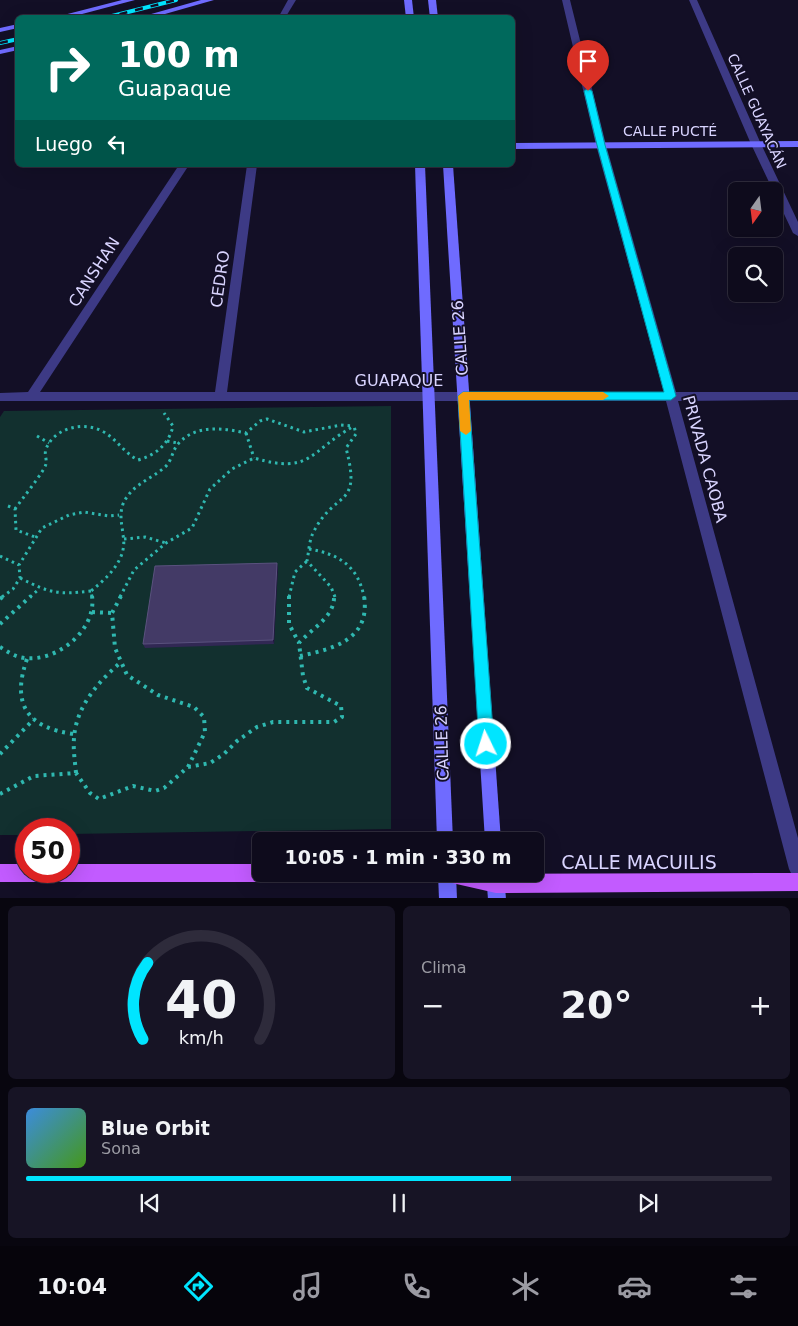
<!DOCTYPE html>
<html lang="es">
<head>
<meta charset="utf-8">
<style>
  body { margin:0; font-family:"DejaVu Sans",sans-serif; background:#171425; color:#f1f3f6; height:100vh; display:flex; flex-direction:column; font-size:19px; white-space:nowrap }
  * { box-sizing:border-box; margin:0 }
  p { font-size:16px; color:#9b9ba3 }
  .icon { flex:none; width:28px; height:28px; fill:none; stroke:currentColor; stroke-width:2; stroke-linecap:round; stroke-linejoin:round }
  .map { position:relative; height:898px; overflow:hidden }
  .sheet { display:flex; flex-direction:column; gap:8px; padding:8px; background:#08060f; flex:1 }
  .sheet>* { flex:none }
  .banner { position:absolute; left:15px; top:15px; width:500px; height:152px; border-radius:8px; box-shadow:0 5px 20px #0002,0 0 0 1px #2e2b3b; background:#00695c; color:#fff; overflow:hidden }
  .needle { width:32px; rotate:194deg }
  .controls { position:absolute; left:728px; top:182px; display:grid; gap:10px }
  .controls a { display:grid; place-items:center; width:55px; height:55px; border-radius:8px; background:#0e0b1c; box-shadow:0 5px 20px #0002,0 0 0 1px #2e2b3b; font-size:25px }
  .speed { position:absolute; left:15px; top:818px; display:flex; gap:10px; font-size:25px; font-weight:700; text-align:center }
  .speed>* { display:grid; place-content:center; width:65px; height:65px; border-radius:50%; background:#0e0b1c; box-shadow:0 5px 20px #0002,0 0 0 1px #2e2b3b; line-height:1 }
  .speed .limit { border:8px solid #d22; background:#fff; color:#111 }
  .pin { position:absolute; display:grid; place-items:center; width:42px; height:42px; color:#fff; margin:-51px -21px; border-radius:50% 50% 50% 0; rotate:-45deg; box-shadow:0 0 5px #0007 }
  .pin .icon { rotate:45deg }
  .me { position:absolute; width:55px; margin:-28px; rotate:356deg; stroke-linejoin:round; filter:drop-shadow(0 0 4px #0008) }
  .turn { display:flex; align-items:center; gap:18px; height:105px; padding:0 20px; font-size:22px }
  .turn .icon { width:65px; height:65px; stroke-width:2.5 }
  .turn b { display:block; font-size:35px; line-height:42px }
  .then { display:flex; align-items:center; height:48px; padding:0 20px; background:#0003; gap:10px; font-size:19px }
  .big { font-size:38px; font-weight:800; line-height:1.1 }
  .sheet .tile { flex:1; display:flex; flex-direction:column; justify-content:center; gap:8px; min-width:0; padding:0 18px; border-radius:8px; background:#171425 }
  .sheet .dial { align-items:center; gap:0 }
  .dial svg { height:130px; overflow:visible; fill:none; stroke:#2e2b3b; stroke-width:7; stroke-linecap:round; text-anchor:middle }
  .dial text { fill:#f1f3f6; stroke:none }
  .song { display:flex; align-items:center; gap:15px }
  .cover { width:60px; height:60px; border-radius:8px; background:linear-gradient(135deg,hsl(210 70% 55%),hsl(100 70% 35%)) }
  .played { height:5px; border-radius:2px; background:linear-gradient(90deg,#00e5ff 65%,#2e2b3b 65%) }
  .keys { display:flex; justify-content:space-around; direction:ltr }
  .heat { display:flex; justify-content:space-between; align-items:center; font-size:28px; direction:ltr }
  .sheet .tiles { flex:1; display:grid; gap:8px; grid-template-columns:1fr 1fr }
  .tile:last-child { grid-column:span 2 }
  .trip { position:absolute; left:252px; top:832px; width:292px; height:50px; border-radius:8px; background:#0e0b1c; box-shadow:0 5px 20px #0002,0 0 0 1px #2e2b3b; font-weight:800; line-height:50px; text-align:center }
  .menu { display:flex; height:80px; justify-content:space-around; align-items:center; background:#06040b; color:#9b9ba3 }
  .menu .icon { width:35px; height:35px }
  .menu .active { color:#00e5ff }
  .menu b { font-size:22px; color:#f1f3f6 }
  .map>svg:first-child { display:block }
  .green { fill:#12302f }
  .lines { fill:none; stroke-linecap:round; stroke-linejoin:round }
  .path-far1 { stroke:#2fb8b0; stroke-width:3; stroke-dasharray:2.5 4; stroke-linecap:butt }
  .path { stroke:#2fb8b0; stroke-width:4; stroke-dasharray:3 5; stroke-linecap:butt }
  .street { fill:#3d3a85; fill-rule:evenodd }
  .secondary { fill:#6f6bff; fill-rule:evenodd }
  .primary { fill:#c25bff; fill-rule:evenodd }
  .rail-casing { stroke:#00e5ff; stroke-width:4 }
  .rail { stroke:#130f26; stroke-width:2.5; stroke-dasharray:8; stroke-linecap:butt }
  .wall { fill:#312854 }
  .shaded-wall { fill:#1d163a }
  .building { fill:#433a66; stroke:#5a527e }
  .route { fill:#00e5ff; stroke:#0095a6 }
  .slow { fill:#f59e0b }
  .labels { text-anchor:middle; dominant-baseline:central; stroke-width:4; stroke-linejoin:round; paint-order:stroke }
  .far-street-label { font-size:14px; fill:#d9d4ff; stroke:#130f26 }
  .street-label { font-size:16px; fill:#d9d4ff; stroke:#130f26 }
  .near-street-label { font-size:19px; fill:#d9d4ff; stroke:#130f26 }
</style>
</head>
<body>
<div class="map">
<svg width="798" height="899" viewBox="0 0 798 899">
  <rect width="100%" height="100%" fill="#130f26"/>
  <path class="green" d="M391,406V829L69,834V829H26V835H0V417L4,411Z"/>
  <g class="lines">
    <g class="path-far1">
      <path d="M246,433L254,458"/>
      <path d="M37,436L49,443"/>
      <path d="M167,441L178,443"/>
      <path d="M8,506L15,509L16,530L35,537"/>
      <path d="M15,509C21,500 44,472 46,464C47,459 44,454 46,449C54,428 83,421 102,431C116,438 124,453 138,460C156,455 169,444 173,426L164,413"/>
      <path d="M124,539L145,537L166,543"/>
      <path d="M309,549C339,554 358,566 364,597"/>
      <path d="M0,556L19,565"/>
      <path d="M20,578C50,593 57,595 91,591"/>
      <path d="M2,597L13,589L20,578L19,565L42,528L69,515L84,512L109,516L119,515"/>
      <path d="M30,597L39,589"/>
      <path d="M92,597L91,591C108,577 128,559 123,535C122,524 119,515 123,504C131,485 150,480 165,467C172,461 172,451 178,444C195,424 223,428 246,433L260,421L267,419L304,432L341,425L354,426"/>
      <path d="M120,597L134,570L166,543L192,528L210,489L232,469L254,458C312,475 309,451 354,426"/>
      <path d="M289,597L295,572L307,561"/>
      <path d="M335,597L331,587L307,561C309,551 309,540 314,531C336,489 362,509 346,448L356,434L354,426"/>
    </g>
    <g class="path">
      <path d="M121,596L112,613L115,648L127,675L158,695L194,707L204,717L205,732L188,767"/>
      <path d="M289,596V624L299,643"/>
      <path d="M0,599L4,596"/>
      <path d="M92,612L112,613"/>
      <path d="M0,624L31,596"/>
      <path d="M0,647C8,652 15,657 25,658C57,662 97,630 92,596"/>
      <path d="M300,656C332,649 371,640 364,596"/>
      <path d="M27,659C11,704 27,728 74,734"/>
      <path d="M0,754L34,719"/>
      <path d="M76,773C75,761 73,750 74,738C76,707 98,682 120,663"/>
      <path d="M0,794L34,776L76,773L90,793L99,799L133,786L155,791L164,788L188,767L210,763L224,754L237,741L257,727L273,722H334L342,717L341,706L307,688L303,676L299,643C311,629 335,617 334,596"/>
    </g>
    <g class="street">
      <path d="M288,0H296L285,18H278Z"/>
      <path d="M562,0H570L606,145L676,392H798V400L678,401L798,838V878L792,875L789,869L666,401H0V393L28,392L179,165H189L40,392H215L247,165H257L227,392H664L596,145Z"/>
      <path d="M689,0H697L761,144L798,222V236L793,233L751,144Z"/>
    </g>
    <g class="secondary">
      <path d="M122,0H135L67,18H52Z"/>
      <path d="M201,0H214L151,18H137Z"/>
      <path d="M404,0H412L414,18H406Z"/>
      <path d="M428,0H436L438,18H430Z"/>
      <path d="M18,24V28L0,32V28Z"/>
      <path d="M18,46V50L0,54V50Z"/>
      <path d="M798,141V147L512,149V143Z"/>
      <path d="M415,165H425L453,841H437Z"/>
      <path d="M443,165H453L501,841H485Z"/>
      <path d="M438,874H456L457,899H439Z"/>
      <path d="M486,874H504L506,899H488Z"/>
    </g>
    <g class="primary">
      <path d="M0,864H26V871H69V864H261V874H269L267,879L261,882H0Z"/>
      <path d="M798,873V891L496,893L452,883L446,880L443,874Z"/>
    </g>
    <defs>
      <g id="rail">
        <path d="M104,18L176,0"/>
        <path d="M0,43L18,39"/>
      </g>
    </defs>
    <use href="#rail" class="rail-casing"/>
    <use href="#rail" class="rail"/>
  </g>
  <path class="wall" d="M278,567L274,644L145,648L143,644Z"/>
  <path class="shaded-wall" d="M277,563L278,567L274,644L273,640Z"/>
  <path class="building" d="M277,563L273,640L143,644L155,566Z"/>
  <path class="route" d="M588,88L592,91L605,145L676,396L671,400H469L494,744L491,750L486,752L481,750L479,744L458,396L463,392H664L597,145L584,91Z"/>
  <path class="slow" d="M463,392H603L609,396L603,400H469L471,431L466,435L460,431L458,396Z"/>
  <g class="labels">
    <g class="far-street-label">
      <text transform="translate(757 111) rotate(66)">CALLE GUAYACÁN</text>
      <text x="670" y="131">CALLE PUCTÉ</text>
    </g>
    <g class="street-label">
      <text transform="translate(94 272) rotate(-57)">CANSHAN</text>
      <text transform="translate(220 279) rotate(-82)">CEDRO</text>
      <text transform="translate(460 338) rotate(-94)">CALLE 26</text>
      <text x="399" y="380">GUAPAQUE</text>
      <text transform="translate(705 459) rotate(75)">PRIVADA CAOBA</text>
      <text transform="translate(442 743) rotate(-92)">CALLE 26</text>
    </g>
    <g class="near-street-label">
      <text x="639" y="862">CALLE MACUILIS</text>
    </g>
  </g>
</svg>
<div class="controls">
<a><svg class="needle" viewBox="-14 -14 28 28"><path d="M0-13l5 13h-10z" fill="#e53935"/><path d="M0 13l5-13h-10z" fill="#9b9ba3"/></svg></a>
<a><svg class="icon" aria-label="search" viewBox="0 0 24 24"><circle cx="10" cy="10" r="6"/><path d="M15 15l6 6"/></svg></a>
</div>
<div class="speed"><div class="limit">50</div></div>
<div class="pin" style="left:588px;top:91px;background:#d93025"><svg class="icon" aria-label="arrive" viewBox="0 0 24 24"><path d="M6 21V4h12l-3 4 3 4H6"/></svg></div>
<svg class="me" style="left:486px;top:744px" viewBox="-20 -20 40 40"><circle r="17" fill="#00e5ff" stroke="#fff" stroke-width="3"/><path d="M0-11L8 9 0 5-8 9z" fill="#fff"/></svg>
<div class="trip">10:05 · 1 min · 330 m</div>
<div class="banner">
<div class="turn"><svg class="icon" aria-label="right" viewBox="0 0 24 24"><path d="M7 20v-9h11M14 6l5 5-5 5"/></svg><div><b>100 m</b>Guapaque</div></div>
<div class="then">Luego<svg class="icon" aria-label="left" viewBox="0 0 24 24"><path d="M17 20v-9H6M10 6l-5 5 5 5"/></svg></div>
</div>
</div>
<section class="sheet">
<div class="tiles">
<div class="tile dial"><svg viewBox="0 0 100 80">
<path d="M14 69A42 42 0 1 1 86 69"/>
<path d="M14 69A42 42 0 0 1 17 22" stroke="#00e5ff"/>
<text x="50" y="56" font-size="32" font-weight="700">40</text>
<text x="50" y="72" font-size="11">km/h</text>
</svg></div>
<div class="tile"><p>Clima</p>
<div class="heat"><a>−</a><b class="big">20°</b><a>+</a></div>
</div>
<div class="tile">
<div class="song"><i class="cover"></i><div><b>Blue Orbit</b><p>Sona</p></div></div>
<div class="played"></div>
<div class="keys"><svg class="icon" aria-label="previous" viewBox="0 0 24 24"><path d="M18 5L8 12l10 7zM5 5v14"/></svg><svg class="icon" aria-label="pause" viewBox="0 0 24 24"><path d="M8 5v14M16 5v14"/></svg><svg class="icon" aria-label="next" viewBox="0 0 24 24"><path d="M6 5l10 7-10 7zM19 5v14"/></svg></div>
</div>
</div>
</section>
<nav class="menu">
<b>10:04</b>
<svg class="icon active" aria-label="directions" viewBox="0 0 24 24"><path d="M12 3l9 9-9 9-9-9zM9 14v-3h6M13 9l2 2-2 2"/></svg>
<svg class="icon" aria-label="music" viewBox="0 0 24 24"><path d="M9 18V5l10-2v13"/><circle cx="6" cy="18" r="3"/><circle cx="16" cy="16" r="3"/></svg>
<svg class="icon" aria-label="phone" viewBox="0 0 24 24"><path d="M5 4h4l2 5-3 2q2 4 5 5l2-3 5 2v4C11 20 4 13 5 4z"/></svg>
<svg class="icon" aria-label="climate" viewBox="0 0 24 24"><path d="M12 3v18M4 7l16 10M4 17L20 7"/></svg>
<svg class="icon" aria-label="car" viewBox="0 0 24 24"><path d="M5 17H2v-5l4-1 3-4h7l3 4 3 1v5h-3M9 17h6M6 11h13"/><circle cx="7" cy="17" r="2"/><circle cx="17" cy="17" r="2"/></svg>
<svg class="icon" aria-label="filters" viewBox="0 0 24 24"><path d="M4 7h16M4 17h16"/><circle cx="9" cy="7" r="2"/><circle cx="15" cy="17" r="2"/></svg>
</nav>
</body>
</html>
